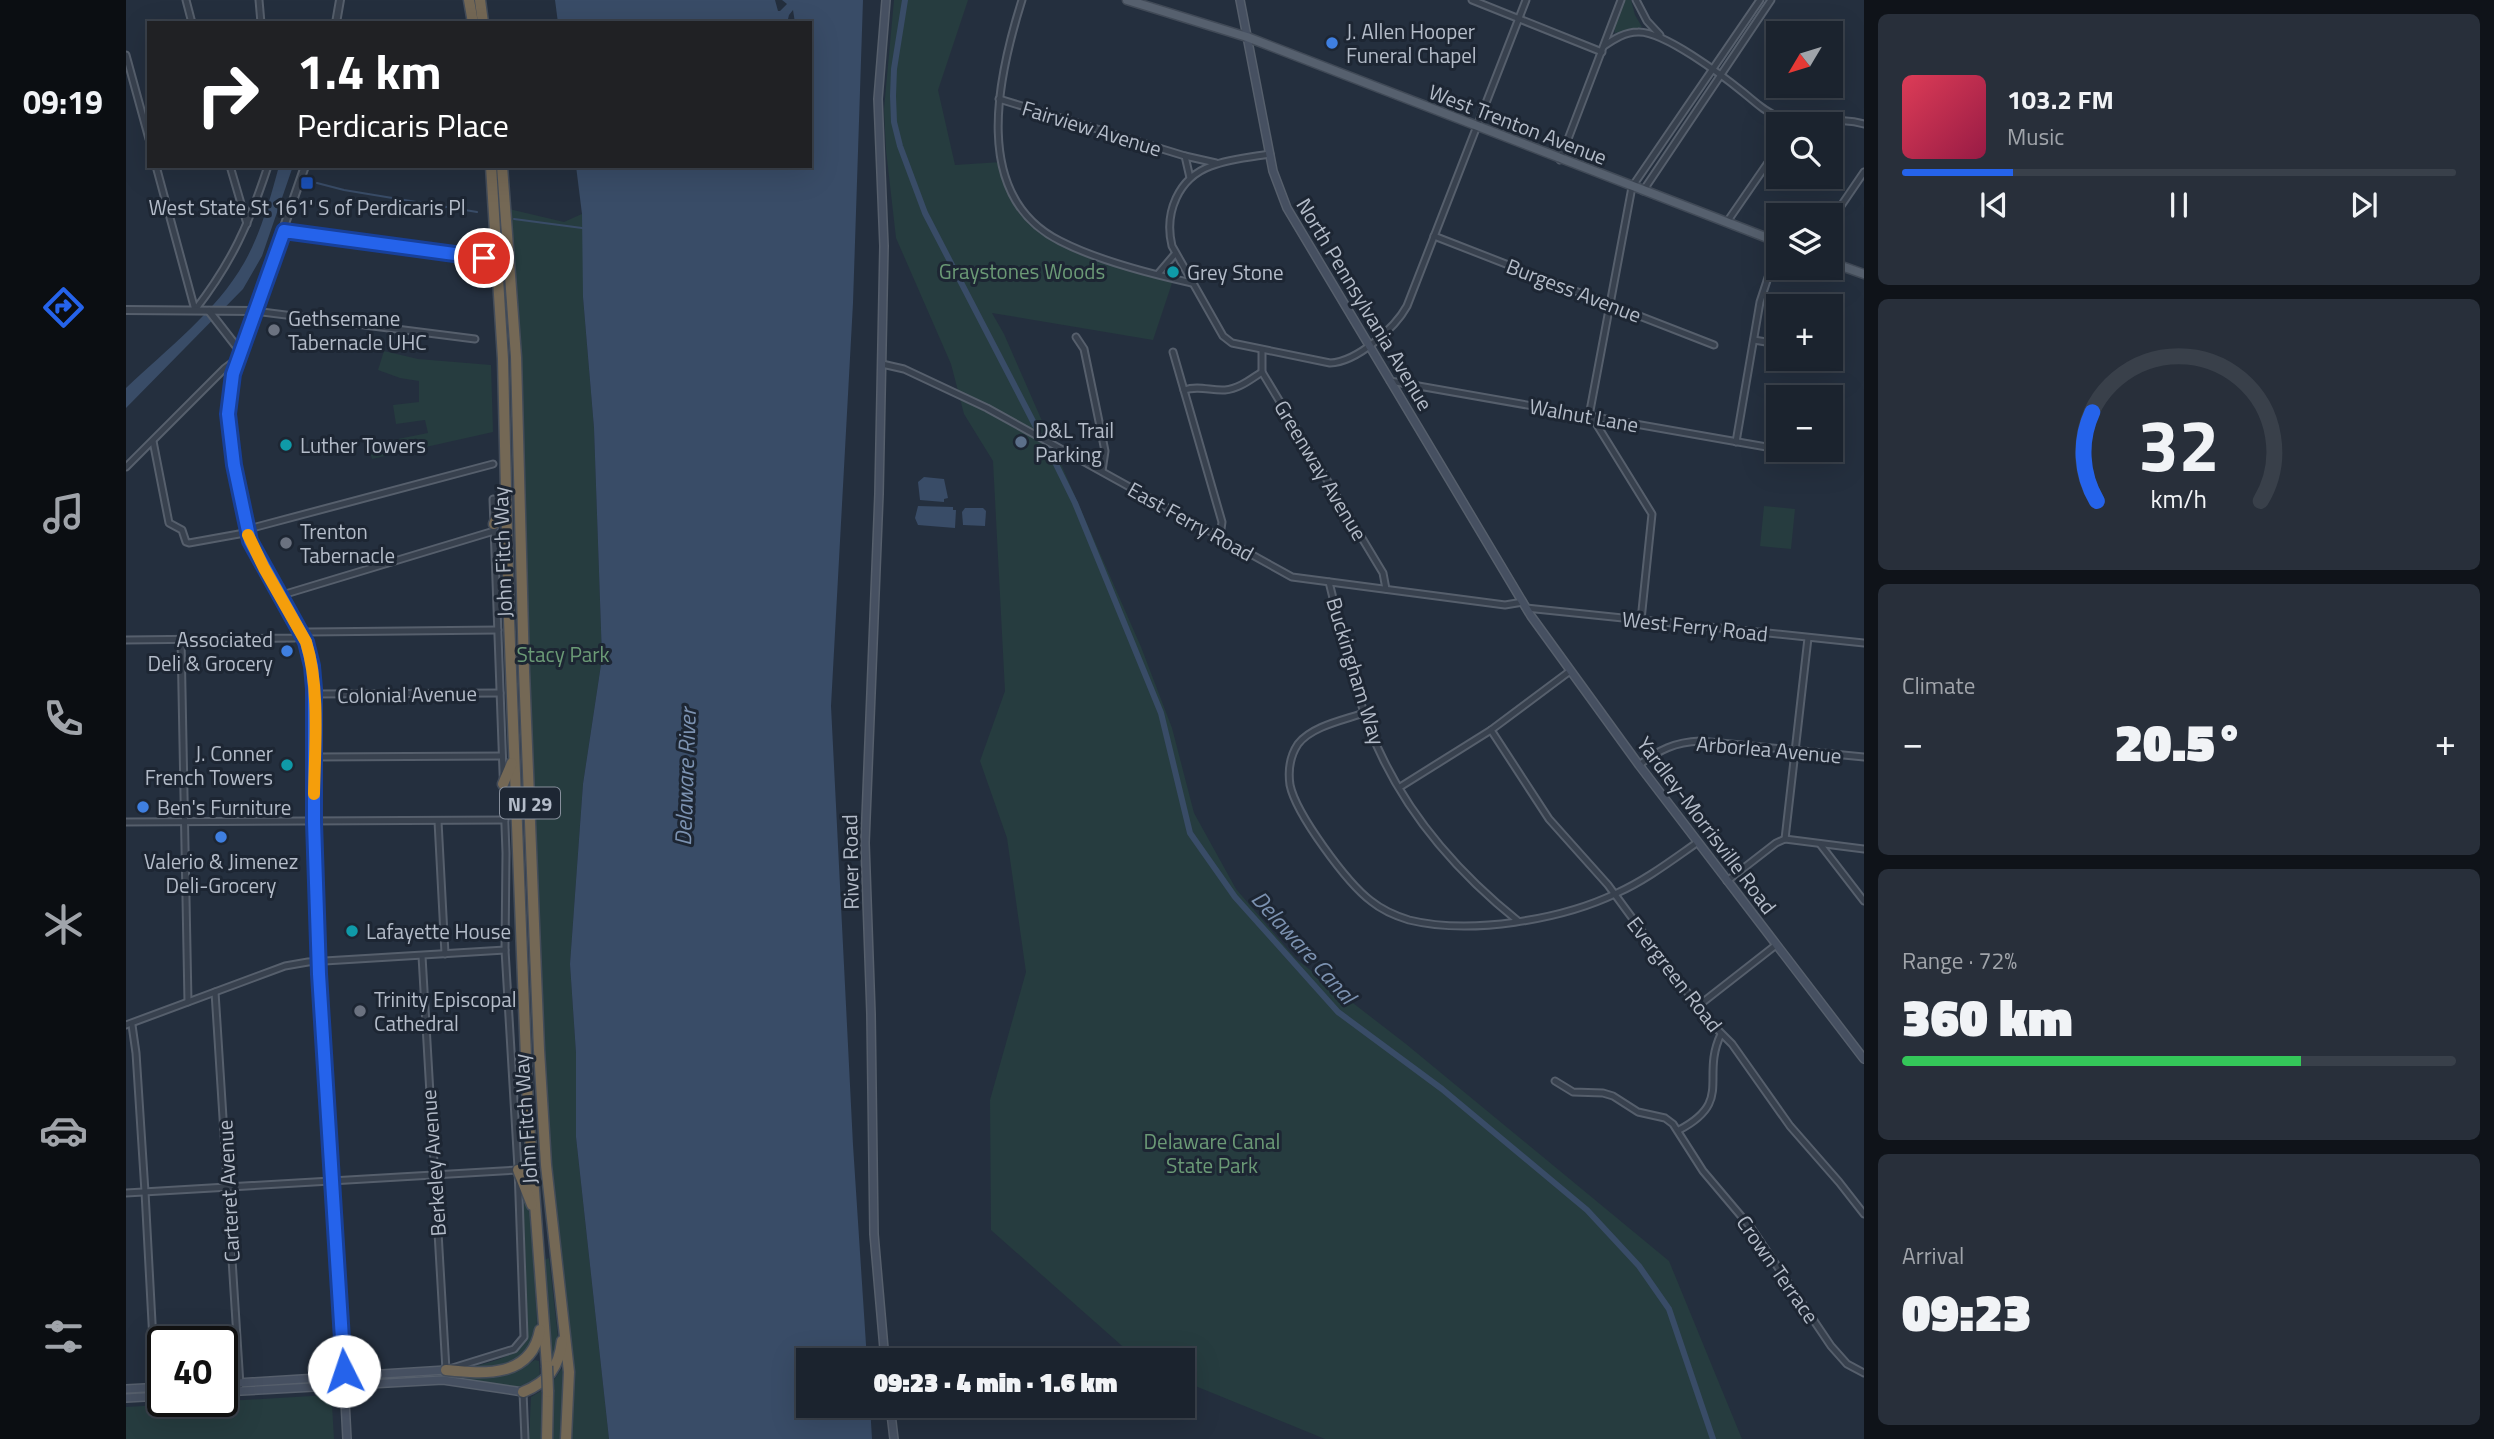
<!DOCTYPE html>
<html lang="en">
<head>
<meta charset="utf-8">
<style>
  body { margin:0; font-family:"Titillium Web",sans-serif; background:#282f3a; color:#f1f3f6; height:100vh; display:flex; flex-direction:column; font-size:26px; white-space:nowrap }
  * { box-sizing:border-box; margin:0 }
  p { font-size:23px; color:#a0a4aa }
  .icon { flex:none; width:38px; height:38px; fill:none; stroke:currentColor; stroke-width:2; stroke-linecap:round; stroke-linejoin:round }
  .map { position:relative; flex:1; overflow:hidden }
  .side { display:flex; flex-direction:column; gap:14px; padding:14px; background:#0f1319; width:630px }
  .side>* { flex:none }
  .guide { position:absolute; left:21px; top:21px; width:665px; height:147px; border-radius:0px; box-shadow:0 7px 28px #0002,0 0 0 2px #39404a; background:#202124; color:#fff; overflow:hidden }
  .needle { width:46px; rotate:232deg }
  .tools { position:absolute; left:1640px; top:21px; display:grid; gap:14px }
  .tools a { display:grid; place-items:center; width:77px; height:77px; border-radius:0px; background:#1b232e; box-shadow:0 7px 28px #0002,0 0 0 2px #39404a; font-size:35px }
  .speed { position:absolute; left:21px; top:1326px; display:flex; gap:14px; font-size:35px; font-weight:700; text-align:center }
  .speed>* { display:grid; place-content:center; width:91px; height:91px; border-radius:50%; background:#1b232e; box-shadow:0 7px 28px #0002,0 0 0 2px #39404a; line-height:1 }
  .speed .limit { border:4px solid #111; border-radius:10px; background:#fff; color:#111 }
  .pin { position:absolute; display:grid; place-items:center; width:60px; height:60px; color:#fff; margin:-30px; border:4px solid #fff; border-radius:50%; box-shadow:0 2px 7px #0007 }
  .me { position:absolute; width:77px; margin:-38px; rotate:356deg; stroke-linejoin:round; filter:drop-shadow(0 0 5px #0008) }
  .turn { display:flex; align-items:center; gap:24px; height:147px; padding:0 35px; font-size:32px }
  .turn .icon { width:91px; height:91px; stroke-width:2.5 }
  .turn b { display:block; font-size:49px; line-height:60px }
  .big { font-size:52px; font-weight:800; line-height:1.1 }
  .side .widget { flex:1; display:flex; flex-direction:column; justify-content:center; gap:10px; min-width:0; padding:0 24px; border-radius:10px; background:#282f3a }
  .side .dial { align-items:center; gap:0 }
  .dial svg { height:182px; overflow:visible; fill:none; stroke:#39404a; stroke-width:7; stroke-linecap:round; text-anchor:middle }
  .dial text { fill:#f1f3f6; stroke:none }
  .song { display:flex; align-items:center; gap:21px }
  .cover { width:84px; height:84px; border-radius:10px; background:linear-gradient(135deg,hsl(350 70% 55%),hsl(340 70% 35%)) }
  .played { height:7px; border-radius:4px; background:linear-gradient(90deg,#2563eb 20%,#39404a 20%) }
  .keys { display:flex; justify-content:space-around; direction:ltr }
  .heat { display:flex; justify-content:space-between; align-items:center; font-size:38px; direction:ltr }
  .charge { height:10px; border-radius:5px; background:linear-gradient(90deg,#34c759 72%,#39404a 0) }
  .trip { position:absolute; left:670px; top:1348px; width:399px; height:70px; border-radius:0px; background:#1b232e; box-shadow:0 7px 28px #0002,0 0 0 2px #39404a; font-weight:800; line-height:70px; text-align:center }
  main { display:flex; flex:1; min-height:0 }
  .tabs { display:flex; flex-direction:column; width:126px; justify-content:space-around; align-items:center; background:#0b0e12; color:#a0a4aa }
  .tabs .icon { width:49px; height:49px }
  .tabs .selected { color:#2563eb }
  .tabs b { font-size:32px; color:#f1f3f6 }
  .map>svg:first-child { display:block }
  .green { fill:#263c3f }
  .water { fill:#394c67 }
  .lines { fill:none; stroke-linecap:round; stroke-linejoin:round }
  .stream { stroke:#394c67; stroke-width:2 }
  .canal { stroke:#394c67; stroke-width:6 }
  .minor-casing { stroke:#565f6c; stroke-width:9 }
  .tertiary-casing { stroke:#565f6c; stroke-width:10 }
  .secondary-casing { stroke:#565f6c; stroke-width:10 }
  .primary-casing { stroke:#414a57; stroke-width:11 }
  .motorway-casing { stroke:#434c59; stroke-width:13 }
  .minor { stroke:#38414e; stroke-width:5 }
  .tertiary { stroke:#38414e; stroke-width:6 }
  .secondary { stroke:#465061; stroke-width:7 }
  .primary { stroke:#56606e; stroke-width:8 }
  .motorway { stroke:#746855; stroke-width:10 }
  .motorway-bridge-casing { stroke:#434c59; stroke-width:13; stroke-linecap:butt }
  .motorway-bridge { stroke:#746855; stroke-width:10 }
  .route-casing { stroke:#184099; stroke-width:18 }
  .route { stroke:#2563eb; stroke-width:12 }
  .slow { stroke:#f59e0b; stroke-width:12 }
  .shop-dot { fill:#3f7fe0; stroke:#1d2633; stroke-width:2.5 }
  .transit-dot { fill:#1a4fb4; stroke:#1d2633; stroke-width:2.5 }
  .culture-dot { fill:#0f9aa8; stroke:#1d2633; stroke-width:2.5 }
  .worship-dot { fill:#6b7280; stroke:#1d2633; stroke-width:2.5 }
  .service-dot { fill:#5c6f8a; stroke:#1d2633; stroke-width:2.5 }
  .labels { text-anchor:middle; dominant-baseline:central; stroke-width:6; stroke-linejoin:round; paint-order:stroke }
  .shield { fill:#1d2633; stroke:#878f9c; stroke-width:2 }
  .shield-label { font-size:19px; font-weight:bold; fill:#b4bcc9 }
  .poi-label { font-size:21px; fill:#b4bcc9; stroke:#1d2633; text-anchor:start }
  .street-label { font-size:21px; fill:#b4bcc9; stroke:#1d2633 }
  .park-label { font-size:21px; fill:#6b9a76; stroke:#1d2633 }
  .water-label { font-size:23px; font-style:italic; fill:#7c92b1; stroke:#1d2633 }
</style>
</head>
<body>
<main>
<nav class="tabs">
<b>09:19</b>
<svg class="icon selected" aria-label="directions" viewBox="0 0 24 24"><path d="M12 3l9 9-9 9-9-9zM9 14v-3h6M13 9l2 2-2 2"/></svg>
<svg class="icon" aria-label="music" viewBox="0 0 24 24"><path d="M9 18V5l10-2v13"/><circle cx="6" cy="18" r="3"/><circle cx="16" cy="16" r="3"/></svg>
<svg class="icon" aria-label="phone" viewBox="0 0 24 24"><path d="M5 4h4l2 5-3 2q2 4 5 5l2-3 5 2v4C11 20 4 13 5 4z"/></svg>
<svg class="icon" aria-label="climate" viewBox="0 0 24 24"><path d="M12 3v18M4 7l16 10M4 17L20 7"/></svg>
<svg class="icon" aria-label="car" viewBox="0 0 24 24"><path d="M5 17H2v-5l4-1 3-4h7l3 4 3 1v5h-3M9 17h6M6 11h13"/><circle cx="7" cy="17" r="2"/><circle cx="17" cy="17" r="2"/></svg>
<svg class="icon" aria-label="filters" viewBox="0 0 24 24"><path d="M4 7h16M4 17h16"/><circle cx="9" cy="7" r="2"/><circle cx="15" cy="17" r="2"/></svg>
</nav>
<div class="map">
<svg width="1738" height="1439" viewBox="0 0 1738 1439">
  <rect width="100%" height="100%" fill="#242f3e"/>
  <g class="green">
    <path d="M768,0H842L812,90L829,165L875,162C881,176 886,195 895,206C932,255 997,253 1046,283L1027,340L866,313L878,334L1015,647L1046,728L1068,813L1110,889L1170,959L1280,1044L1543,1261L1616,1439H1199L1057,1381V1360H1012L865,1230L864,1100L900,972L881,838L854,761L879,691L867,461L838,414L825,364L770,238L760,150L758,109Z"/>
    <path d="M1499,0H1505L1509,15L1516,27L1489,33L1488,29Z"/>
    <path d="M379,208L438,222L458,213L457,297L468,428L476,658L457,784L444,964L450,1053V1137L483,1439H440L443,1396L420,1165L390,380Z"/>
    <path d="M258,351L292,359L365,365L367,432L246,459L242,445L302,433L299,420L270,424L267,405L293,402V381L274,378L252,370Z"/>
    <path d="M1638,506L1669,509L1665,549L1634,546Z"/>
    <path d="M397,1191L404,1215L411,1320L409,1340L401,1353L390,1362L371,1368L336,1369C358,1364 388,1359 402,1339Z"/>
    <path d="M423,1258L433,1346L426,1367L418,1260Z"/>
    <path d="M409,1360L413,1361L414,1380C383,1394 363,1384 332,1377L388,1372Z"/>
    <path d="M437,1367L435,1439H426L427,1381Z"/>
    <path d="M415,1391V1439H403L405,1397Z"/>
    <path d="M202,1395L206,1405L208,1439H0V1407Z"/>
  </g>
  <g class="water">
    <path d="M429,0H649L652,11H654L661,4L656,0H737L727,303L705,706L727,1145L741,1360H682V1405H744L746,1439H483L450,1137V1053L444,964L457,784L476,658L468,428L457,297L456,214L450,166H684V23H669L667,10L663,15L661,23H432Z"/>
    <path d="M153,166H167L136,256L117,289L0,408V388C41,349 90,312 118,263C135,233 144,199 153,166Z"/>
    <path d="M798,477L818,479L822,498L818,499V502L794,500L792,482Z"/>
    <path d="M792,506L827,507V510H830L829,528L792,525L789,518Z"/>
    <path d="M839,508H857L860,511L859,526L837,525L836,512Z"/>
  </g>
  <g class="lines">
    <g class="stream">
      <path d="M191,183L218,190L351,212"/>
      <path d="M388,219L456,228"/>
    </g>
    <g class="canal">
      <path d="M779,0L768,69L767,96L768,122L774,146L799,213L911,429"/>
      <path d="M923,450L949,503L1035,713L1064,833L1109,897L1212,1012L1316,1089L1461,1210L1513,1266L1543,1309L1587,1439"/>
    </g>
    <defs>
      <g id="minor">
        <path d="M60,0L66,23"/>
        <path d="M133,0L135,23"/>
        <path d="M896,0C872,76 844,196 934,241C971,260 1025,274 1066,283"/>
        <path d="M1346,0L1476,52"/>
        <path d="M1510,0L1521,21L1534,35"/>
        <path d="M1478,46C1488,39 1499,32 1512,32C1538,31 1597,76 1618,93C1629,102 1639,112 1653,117C1681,128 1710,115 1738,124"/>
        <path d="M0,55L23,139"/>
        <path d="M873,99L1059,156L1064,178"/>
        <path d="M1144,154C1125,157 1103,159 1085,166C1052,178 1038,213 1046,246L1097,336L1106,343L1204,363C1231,362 1269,328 1281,306L1400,0"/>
        <path d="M1059,156L1090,163"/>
        <path d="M1434,160L1495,0"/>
        <path d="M30,166L69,310"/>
        <path d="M104,166L121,224"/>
        <path d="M1517,191L1645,0"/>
        <path d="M1601,222L1652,148"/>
        <path d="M1704,222L1738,172"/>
        <path d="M158,231L358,258"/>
        <path d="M1308,236L1588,345"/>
        <path d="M1032,274L1049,254"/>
        <path d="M69,310C106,262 123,224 142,166"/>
        <path d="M128,311L349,339"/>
        <path d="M950,337L958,349L969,402L979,451L976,471"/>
        <path d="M1628,340L1652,344"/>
        <path d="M1136,350V372L1257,573L1260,589"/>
        <path d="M1047,352L1096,522L1094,536"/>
        <path d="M756,364L778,369L861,408L1166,577L1379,605L1397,602"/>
        <path d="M1264,381L1652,449"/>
        <path d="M1058,390C1073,385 1085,391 1099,390C1113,389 1125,379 1136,372"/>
        <path d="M1463,416L1506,187L1634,0"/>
        <path d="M1466,417L1526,514L1515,620"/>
        <path d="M27,441L43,523L56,530L60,542L63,543L113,534L130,527L367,464"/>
        <path d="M1610,442L1634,302L1652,247"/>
        <path d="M1653,450L1677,454"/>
        <path d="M0,467L99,368L111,359"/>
        <path d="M1203,582C1215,630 1226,680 1243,727C1273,805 1327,869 1392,921"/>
        <path d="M153,596L368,531"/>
        <path d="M1400,608L1738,643"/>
        <path d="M55,639L62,1002"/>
        <path d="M0,640L168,638L183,632L372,630"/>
        <path d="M188,694L374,693"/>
        <path d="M1238,713C1218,720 1186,726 1172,744C1164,756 1162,771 1164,785C1170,814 1221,883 1245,901C1256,910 1270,916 1283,920C1344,935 1435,920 1491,893C1520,880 1546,860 1572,842"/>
        <path d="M1365,730L1423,819L1482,885L1545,971L1585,1023L1606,1044L1664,1126L1713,1182L1738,1214"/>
        <path d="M189,757L376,756"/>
        <path d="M1513,765C1533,750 1549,742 1574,741L1738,757"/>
        <path d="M1274,787L1365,730L1444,671"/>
        <path d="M312,821L319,954"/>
        <path d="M0,822L379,820"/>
        <path d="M1659,839L1682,638"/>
        <path d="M1694,844L1738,901"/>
        <path d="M1601,881L1650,843L1659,839L1738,849"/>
        <path d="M296,956L320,1370L388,1349L398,1337L392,1168L379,950L380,853L367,499"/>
        <path d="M89,992L114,1385"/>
        <path d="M1572,1006L1650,945"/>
        <path d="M0,1025L159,966L182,962L379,950"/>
        <path d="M6,1025L10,1053L19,1192L30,1397"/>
        <path d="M1429,1081L1447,1092L1477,1093L1487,1096L1512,1112L1539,1118L1547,1124L1577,1171L1626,1229L1705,1346L1721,1364L1738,1373"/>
        <path d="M1553,1130C1608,1101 1574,1078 1595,1034"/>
        <path d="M0,1193L392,1170"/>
        <path d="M397,1392L399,1439"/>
      </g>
      <g id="tertiary">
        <path d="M210,23L214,0"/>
        <path d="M179,166L107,374L102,414L108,465L124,541L180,642L186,666L188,689V822L193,974L218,1376"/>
        <path d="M0,310L128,311"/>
        <path d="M83,311L114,351"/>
      </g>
      <g id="secondary">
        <path d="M1114,0L1147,171L1161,208L1405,616L1513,765L1738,1059"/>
        <path d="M759,1360L748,1234L745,1014L739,843L753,494L758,246L752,99L760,0"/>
        <path d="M218,1381L221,1439"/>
        <path d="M96,1384L320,1370"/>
        <path d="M0,1389L37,1387"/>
        <path d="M96,1392L317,1380L397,1392"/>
        <path d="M0,1398L37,1396"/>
        <path d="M764,1405L768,1439"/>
      </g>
      <g id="primary">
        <path d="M1001,0L1121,37L1652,242"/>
        <path d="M1704,262L1738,274"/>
      </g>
      <g id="motorway">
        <path d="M343,0L347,23"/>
        <path d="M354,0L357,23"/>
        <path d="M365,166L377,359L383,619L402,1109L421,1366"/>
        <path d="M376,166L390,357L398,671L413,1050L420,1165L443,1372L440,1439"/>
        <path d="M368,524L377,502"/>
        <path d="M377,784L386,763"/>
        <path d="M392,1170L406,1205"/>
        <path d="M320,1370C359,1374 405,1378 414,1330"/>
        <path d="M397,1392C422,1382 433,1367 436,1341"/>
        <path d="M421,1439L422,1392"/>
      </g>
    </defs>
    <use href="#minor" class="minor-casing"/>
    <use href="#tertiary" class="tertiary-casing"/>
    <use href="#secondary" class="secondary-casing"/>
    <use href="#primary" class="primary-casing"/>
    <use href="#motorway" class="motorway-casing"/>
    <use href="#minor" class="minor"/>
    <use href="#tertiary" class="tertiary"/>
    <use href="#secondary" class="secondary"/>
    <use href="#primary" class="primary"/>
    <use href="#motorway" class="motorway"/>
    <defs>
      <path id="motorway-bridge" d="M421,1366L422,1392"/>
    </defs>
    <use href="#motorway-bridge" class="motorway-bridge-casing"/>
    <use href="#motorway-bridge" class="motorway-bridge"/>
  </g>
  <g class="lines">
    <defs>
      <path id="route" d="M218,1371L193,974L188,822V689L186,666L180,642L124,541L108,465L102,414L107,374L158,231L358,258"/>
    </defs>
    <use href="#route" class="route-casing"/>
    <use href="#route" class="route"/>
    <path class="slow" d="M122,535L138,568L180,642C194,687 189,746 188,794"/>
  </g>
  <g class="shop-dot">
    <circle cx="1206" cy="43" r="7"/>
    <circle cx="161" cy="651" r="7"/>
    <circle cx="17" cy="807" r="7"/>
    <circle cx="95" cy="837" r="7"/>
  </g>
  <rect class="transit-dot" x="174" y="176" width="14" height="14" rx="3.5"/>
  <g class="culture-dot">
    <circle cx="1047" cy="272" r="7"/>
    <circle cx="160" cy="445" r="7"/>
    <circle cx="161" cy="765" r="7"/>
    <circle cx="226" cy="931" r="7"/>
  </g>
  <g class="worship-dot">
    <circle cx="148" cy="330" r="7"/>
    <circle cx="160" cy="543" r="7"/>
    <circle cx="234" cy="1011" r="7"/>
  </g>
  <circle class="service-dot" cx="895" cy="442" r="7"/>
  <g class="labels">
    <rect class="shield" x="374" y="787.5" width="60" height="31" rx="5"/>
    <g class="shield-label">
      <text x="404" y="803">NJ 29</text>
    </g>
    <g class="poi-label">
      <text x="1220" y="31">J. Allen Hooper<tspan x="1220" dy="24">Funeral Chapel</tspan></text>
      <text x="181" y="207" text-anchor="middle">West State St 161' S of Perdicaris Pl</text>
      <text x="1061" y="272">Grey Stone</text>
      <text x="162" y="318">Gethsemane<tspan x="162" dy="24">Tabernacle UHC</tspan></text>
      <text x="909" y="430">D&amp;L Trail<tspan x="909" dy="24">Parking</tspan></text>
      <text x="174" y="445">Luther Towers</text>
      <text x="174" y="531">Trenton<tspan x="174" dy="24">Tabernacle</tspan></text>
      <text x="147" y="639" text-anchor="end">Associated<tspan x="147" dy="24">Deli &amp; Grocery</tspan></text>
      <text x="147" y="753" text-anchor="end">J. Conner<tspan x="147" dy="24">French Towers</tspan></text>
      <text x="31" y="807">Ben's Furniture</text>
      <text x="95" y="861" text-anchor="middle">Valerio &amp; Jimenez<tspan x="95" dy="24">Deli-Grocery</tspan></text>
      <text x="240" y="931">Lafayette House</text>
      <text x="248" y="999">Trinity Episcopal<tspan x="248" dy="24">Cathedral</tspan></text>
    </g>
    <g class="street-label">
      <text transform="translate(1392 124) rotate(21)">West Trenton Avenue</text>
      <text transform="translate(966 128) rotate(17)">Fairview Avenue</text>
      <text transform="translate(1448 290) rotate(21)">Burgess Avenue</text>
      <text transform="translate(1239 304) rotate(59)">North Pennsylvania Avenue</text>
      <text transform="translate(1458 415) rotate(10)">Walnut Lane</text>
      <text transform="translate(1195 470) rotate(59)">Greenway Avenue</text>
      <text transform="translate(1065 521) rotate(29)">East Ferry Road</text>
      <text transform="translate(376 552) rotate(-92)">John Fitch Way</text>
      <text transform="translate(1569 626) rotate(6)">West Ferry Road</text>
      <text transform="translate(1230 671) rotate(73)">Buckingham Way</text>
      <text transform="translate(281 694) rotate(-1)">Colonial Avenue</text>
      <text transform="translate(1643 749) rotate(5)">Arborlea Avenue</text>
      <text transform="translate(1581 825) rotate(53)">Yardley-Morrisville Road</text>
      <text transform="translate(724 862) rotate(-91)">River Road</text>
      <text transform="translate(1549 974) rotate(52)">Evergreen Road</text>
      <text transform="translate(399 1119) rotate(-94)">John Fitch Way</text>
      <text transform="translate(307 1163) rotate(-94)">Berkeley Avenue</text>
      <text transform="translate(102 1191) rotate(-93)">Carteret Avenue</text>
      <text transform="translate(1652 1269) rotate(55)">Crown Terrace</text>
    </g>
    <g class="park-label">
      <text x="896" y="271">Graystones Woods</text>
      <text x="437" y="654">Stacy Park</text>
      <text x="1086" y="1141">Delaware Canal<tspan x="1086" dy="24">State Park</tspan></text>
    </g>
    <g class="water-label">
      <text transform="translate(559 777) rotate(-88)">Delaware River</text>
      <text transform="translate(1178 947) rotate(48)">Delaware Canal</text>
    </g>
  </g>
</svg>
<div class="tools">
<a><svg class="needle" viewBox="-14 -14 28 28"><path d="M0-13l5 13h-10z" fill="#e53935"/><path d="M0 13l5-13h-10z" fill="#a0a4aa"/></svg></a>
<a><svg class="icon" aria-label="search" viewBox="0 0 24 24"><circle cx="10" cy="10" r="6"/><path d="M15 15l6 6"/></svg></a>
<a><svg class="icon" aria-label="layers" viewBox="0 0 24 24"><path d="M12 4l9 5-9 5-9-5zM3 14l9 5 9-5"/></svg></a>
<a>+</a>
<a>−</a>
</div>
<div class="speed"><div class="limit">40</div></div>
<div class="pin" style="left:358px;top:258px;background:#d93025"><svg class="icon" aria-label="arrive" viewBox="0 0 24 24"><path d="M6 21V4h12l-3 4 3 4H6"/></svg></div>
<svg class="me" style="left:218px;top:1371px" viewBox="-20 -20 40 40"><circle r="19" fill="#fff"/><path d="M0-13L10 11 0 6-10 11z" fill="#2563eb"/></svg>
<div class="trip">09:23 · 4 min · 1.6 km</div>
<div class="guide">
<div class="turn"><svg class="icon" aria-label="right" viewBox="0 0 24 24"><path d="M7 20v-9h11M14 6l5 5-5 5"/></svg><div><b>1.4 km</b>Perdicaris Place</div></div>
</div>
</div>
<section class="side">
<div class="widget">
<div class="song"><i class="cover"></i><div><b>103.2 FM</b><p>Music</p></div></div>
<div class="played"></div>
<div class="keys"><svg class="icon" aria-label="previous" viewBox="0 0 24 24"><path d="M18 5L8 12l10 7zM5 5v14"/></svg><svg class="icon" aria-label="pause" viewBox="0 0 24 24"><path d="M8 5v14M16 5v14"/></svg><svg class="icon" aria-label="next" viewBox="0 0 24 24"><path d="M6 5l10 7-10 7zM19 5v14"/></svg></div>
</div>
<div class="widget dial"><svg viewBox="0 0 100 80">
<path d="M14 69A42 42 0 1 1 86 69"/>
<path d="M14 69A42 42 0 0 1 12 30" stroke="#2563eb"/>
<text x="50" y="56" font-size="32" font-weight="700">32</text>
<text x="50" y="72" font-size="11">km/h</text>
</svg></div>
<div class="widget"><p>Climate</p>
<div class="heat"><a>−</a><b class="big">20.5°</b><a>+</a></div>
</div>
<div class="widget"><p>Range · 72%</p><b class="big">360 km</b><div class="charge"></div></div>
<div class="widget"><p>Arrival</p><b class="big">09:23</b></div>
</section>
</main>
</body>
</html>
